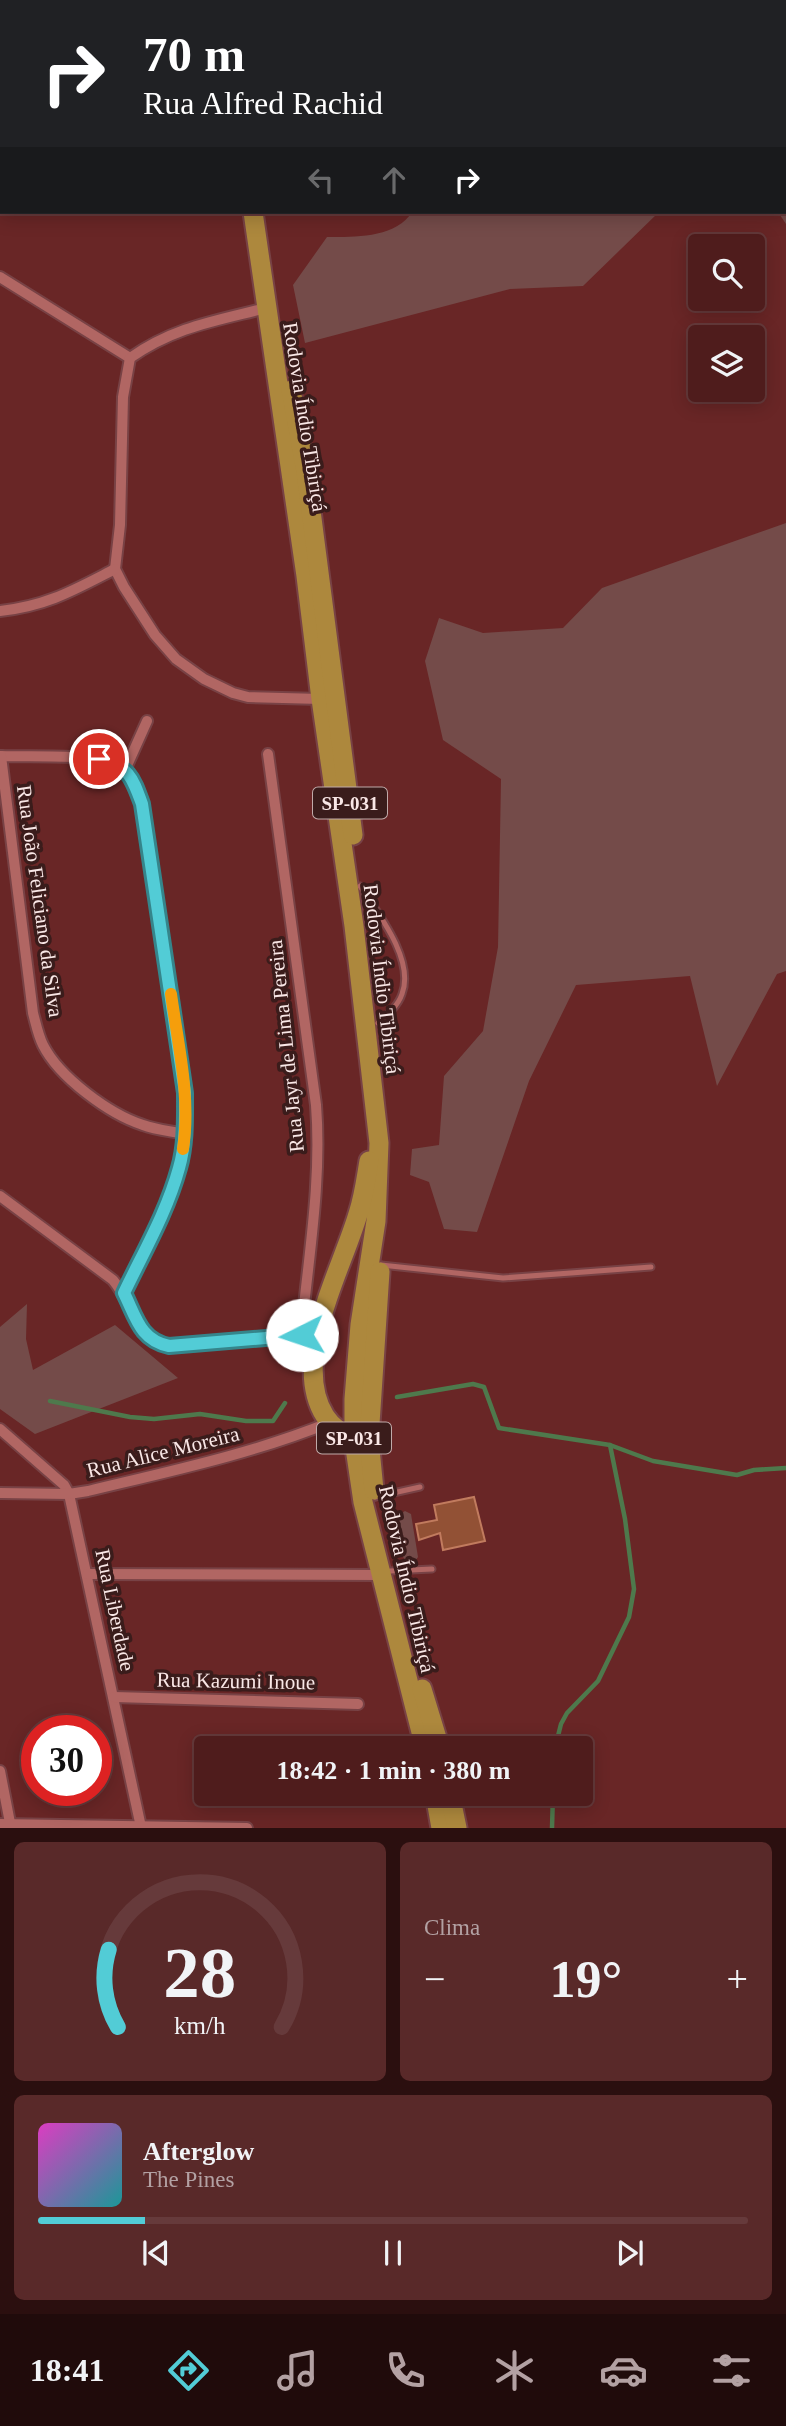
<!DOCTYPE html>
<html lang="pt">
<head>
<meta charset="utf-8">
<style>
  body { margin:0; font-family:Georgia,serif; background:#592929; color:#f1f3f6; height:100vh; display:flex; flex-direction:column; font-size:26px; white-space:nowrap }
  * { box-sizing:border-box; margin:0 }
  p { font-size:23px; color:#b3a1a3 }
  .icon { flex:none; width:38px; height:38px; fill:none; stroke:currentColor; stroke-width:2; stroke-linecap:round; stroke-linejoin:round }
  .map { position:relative; height:1828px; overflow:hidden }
  .side { display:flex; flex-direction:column; gap:14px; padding:14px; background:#2b0f0f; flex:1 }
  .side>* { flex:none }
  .guide { position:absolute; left:0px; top:0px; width:788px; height:214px; box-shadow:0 4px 18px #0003,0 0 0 2px #663a3b; background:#202124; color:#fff; overflow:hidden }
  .tools { position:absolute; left:688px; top:234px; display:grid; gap:14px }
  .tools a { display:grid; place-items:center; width:77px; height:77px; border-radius:7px; background:#4f1c1c; box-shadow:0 4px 18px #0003,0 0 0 2px #663a3b; font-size:35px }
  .speed { position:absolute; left:21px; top:1715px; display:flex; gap:14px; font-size:35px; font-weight:700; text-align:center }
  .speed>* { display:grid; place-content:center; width:91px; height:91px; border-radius:50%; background:#4f1c1c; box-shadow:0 4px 18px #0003,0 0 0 2px #663a3b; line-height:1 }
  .speed .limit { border:10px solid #d22; background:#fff; color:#111 }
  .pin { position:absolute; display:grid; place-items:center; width:60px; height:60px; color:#fff; margin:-30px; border:4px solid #fff; border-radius:50%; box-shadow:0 2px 7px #0007 }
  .me { position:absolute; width:77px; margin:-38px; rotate:266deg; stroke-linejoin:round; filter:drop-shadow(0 0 5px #0008) }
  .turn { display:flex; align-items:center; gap:24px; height:147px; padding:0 28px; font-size:32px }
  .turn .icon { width:91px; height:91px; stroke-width:2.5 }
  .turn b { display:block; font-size:49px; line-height:60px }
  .lanes { display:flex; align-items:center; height:66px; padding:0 28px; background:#0003; justify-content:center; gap:35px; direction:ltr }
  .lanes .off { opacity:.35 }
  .big { font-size:52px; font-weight:700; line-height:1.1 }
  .side .widget { flex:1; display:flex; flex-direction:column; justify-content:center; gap:10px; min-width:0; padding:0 24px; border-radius:10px; background:#592929 }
  .side .dial { align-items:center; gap:0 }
  .dial svg { height:182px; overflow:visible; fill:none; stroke:#663a3b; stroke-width:7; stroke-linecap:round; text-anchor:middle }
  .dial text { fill:#f1f3f6; stroke:none }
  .song { display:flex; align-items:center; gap:21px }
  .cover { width:84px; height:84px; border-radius:10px; background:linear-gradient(135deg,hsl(310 70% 55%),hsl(180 70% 35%)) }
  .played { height:7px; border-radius:4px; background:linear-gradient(90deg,#52ccd6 15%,#663a3b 15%) }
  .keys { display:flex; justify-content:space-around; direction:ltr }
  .heat { display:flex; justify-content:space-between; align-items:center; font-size:38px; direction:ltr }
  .side .tiles { flex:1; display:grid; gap:14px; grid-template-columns:1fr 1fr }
  .widget:last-child { grid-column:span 2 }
  .trip { position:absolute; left:194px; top:1736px; width:399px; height:70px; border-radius:7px; background:#4f1c1c; box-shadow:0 4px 18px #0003,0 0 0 2px #663a3b; font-weight:700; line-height:70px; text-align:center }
  .tabs { display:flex; height:112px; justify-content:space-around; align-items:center; background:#200b0b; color:#b3a1a3 }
  .tabs .icon { width:49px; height:49px }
  .tabs .current { color:#52ccd6 }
  .tabs b { font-size:32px; color:#f1f3f6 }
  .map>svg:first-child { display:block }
  .green { fill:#744b49 }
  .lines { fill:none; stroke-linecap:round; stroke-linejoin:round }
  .stream { stroke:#4e794c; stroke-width:4.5 }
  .building { fill:#925135; stroke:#c17b5e; stroke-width:2 }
  .lane-casing { stroke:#784245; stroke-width:9 }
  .street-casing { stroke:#784245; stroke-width:14 }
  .highway-casing { stroke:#784245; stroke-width:23 }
  .lane { stroke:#b16663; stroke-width:5 }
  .street { stroke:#b16663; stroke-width:10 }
  .highway { stroke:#ad883d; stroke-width:19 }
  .route-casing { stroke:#35858b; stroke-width:18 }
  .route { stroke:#52ccd6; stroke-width:12 }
  .slow { stroke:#f59e0b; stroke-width:12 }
  .labels { text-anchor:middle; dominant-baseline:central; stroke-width:7; stroke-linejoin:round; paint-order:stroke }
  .shield { fill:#3a1c1b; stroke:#c0aaa9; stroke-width:2 }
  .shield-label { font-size:19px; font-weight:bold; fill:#f9e7e6 }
  .street-label { font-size:21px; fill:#f9e7e6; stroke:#3a1c1b }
</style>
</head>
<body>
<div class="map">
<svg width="786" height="1828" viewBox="0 0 786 1828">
  <rect width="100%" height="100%" fill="#692626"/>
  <g class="green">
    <path d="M427,0H786V224L778,212H786V2H426Z"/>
    <path d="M412,212H659L583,286L510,289L305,343L293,285L327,237C355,237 396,238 412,212Z"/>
    <path d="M786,523V971L777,974L717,1086L690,976L576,985L529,1081L477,1232L444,1229L429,1182L410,1175L412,1149L439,1145L444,1076L483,1031L498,947L501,779L443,740L425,661L439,618L483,633L563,628L602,588Z"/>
    <path d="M27,1304L26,1339L33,1370L115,1325L178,1378L35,1434L0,1409V1327Z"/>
    <path d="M405,1511L411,1514L418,1557L414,1563L409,1565C398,1555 395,1530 397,1516Z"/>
  </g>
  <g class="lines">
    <g class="stream">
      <path d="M397,1397L473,1384L484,1387L499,1428L610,1445L653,1461L737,1475L754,1470L786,1468"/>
      <path d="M50,1401L130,1417L154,1419L200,1414L246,1421H273L285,1403"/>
      <path d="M555,1748L561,1724L567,1713L598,1681L629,1617L634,1589L625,1519L610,1445"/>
      <path d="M552,1828L553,1794"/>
    </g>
  </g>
  <path class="building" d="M474,1497L485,1541L443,1550L440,1533L419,1540L416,1524L437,1520L434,1505Z"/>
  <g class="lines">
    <defs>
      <g id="lane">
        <path d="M360,886C378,913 415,960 402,994C398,1006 387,1015 378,1023"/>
        <path d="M381,1265L503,1278L651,1267"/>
        <path d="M375,1497L420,1487"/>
        <path d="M390,1571L432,1569"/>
      </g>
      <g id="street">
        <path d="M0,110H2"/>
        <path d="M0,277L130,358"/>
        <path d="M266,308C215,321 174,327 130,358L123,397L120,525L115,569L124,587L155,635L176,659L204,679L233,693L248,697L321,699"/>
        <path d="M0,611C47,606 74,590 115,569"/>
        <path d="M268,754L316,1105C322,1182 308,1259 301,1335"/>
        <path d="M0,756C25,757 104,753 121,766C134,776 137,790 142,805L185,1093C185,1118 186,1144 179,1169C167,1212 143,1253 124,1293"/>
        <path d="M1,756L33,1013C36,1024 38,1035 43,1045C59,1077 109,1114 143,1125C156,1130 171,1131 185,1134"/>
        <path d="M125,770L147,721"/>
        <path d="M0,1196L113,1280C133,1304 136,1340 169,1346L308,1335"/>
        <path d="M0,1429L64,1485L69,1494L141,1827"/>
        <path d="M0,1493L69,1494L88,1491C171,1471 252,1454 331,1422"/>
        <path d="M87,1574L381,1575"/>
        <path d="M114,1697L358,1704"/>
        <path d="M0,1771L11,1828"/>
        <path d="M0,1824L247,1828"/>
      </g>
      <g id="highway">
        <path d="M221,0L222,2"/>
        <path d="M237,0V2"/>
        <path d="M253,212L306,576L321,699L354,926L379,1143L376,1221L360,1325L354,1399V1441L363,1502L425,1748"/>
        <path d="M291,390L306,472L353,835"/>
        <path d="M354,1441C343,1434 332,1427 325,1416C290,1361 342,1269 358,1214C364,1196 366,1178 369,1161"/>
        <path d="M374,1490L369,1439L380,1272"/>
        <path d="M422,1689L440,1748"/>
        <path d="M435,1794L441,1828"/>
        <path d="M450,1794L457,1828"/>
      </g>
    </defs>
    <use href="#lane" class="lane-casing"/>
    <use href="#street" class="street-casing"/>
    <use href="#highway" class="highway-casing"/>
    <use href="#lane" class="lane"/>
    <use href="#street" class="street"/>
    <use href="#highway" class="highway"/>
  </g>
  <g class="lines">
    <defs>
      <path id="route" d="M99,759C129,767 132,776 142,804L185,1093C185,1118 186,1144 179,1168C167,1212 143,1253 124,1293C136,1317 140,1340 169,1346L302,1335"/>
    </defs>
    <use href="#route" class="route-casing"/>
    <use href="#route" class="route"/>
    <path class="slow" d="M171,994C178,1045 191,1098 183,1149"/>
  </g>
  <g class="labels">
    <g class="shield">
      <rect x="313" y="787.5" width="74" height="31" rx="5"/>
      <rect x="317" y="1422.5" width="74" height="31" rx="5"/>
    </g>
    <g class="shield-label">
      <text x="350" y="803">SP-031</text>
      <text x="354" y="1438">SP-031</text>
    </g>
    <g class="street-label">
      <text transform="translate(305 417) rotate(81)">Rodovia Índio Tibiriçá</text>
      <text transform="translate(40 901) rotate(82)">Rua João Feliciano da Silva</text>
      <text transform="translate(382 979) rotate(83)">Rodovia Índio Tibiriçá</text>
      <text transform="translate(286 1046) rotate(-96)">Rua Jayr de Lima Pereira</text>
      <text transform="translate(163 1452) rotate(-14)">Rua Alice Moreira</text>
      <text transform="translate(407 1579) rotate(77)">Rodovia Índio Tibiriçá</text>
      <text transform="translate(115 1610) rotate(78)">Rua Liberdade</text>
      <text transform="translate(236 1681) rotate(1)">Rua Kazumi Inoue</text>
    </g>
  </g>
</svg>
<div class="tools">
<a><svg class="icon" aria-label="search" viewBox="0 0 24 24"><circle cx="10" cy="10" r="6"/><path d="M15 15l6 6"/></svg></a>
<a><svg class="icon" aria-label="layers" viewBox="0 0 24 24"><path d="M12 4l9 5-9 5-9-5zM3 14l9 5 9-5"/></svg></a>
</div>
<div class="speed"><div class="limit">30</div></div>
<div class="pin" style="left:99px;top:759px;background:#d93025"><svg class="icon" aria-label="arrive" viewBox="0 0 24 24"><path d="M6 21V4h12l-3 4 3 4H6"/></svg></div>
<svg class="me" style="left:302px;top:1335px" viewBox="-20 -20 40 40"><circle r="19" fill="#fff"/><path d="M0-13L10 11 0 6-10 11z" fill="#52ccd6"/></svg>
<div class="trip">18:42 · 1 min · 380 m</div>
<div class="guide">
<div class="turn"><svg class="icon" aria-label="right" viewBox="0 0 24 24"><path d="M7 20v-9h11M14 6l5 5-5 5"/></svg><div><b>70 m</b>Rua Alfred Rachid</div></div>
<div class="lanes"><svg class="icon off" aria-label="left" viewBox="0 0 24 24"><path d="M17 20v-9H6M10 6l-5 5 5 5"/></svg><svg class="icon off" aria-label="ahead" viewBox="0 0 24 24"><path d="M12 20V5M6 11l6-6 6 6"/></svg><svg class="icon" aria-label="right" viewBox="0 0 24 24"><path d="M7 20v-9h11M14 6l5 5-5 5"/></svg></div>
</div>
</div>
<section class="side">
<div class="tiles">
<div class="widget dial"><svg viewBox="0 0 100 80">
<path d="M14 69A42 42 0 1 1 86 69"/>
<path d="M14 69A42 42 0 0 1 10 35" stroke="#52ccd6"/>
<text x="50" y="56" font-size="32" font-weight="700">28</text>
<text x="50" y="72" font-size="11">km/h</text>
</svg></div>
<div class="widget"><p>Clima</p>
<div class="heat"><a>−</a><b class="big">19°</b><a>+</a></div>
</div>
<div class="widget">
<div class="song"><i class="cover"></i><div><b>Afterglow</b><p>The Pines</p></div></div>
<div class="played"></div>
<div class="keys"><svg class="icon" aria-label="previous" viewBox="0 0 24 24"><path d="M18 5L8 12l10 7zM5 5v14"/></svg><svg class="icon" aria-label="pause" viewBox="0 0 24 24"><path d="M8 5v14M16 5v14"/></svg><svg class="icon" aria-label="next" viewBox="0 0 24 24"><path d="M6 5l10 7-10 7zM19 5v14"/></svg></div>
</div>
</div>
</section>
<nav class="tabs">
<b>18:41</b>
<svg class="icon current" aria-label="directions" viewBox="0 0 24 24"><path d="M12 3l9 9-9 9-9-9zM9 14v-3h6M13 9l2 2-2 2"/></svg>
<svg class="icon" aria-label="music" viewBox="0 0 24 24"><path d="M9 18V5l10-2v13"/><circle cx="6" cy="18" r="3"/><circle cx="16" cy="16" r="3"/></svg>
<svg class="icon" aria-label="phone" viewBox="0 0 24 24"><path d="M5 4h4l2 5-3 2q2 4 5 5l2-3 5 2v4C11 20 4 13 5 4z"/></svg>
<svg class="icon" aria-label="climate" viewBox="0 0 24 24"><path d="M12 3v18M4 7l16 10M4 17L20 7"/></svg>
<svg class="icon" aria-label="car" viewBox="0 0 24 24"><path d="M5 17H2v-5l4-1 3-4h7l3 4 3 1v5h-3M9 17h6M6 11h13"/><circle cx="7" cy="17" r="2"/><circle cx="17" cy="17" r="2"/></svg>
<svg class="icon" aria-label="filters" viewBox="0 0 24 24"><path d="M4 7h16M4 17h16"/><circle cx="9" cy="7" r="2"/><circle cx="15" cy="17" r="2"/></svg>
</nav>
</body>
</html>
